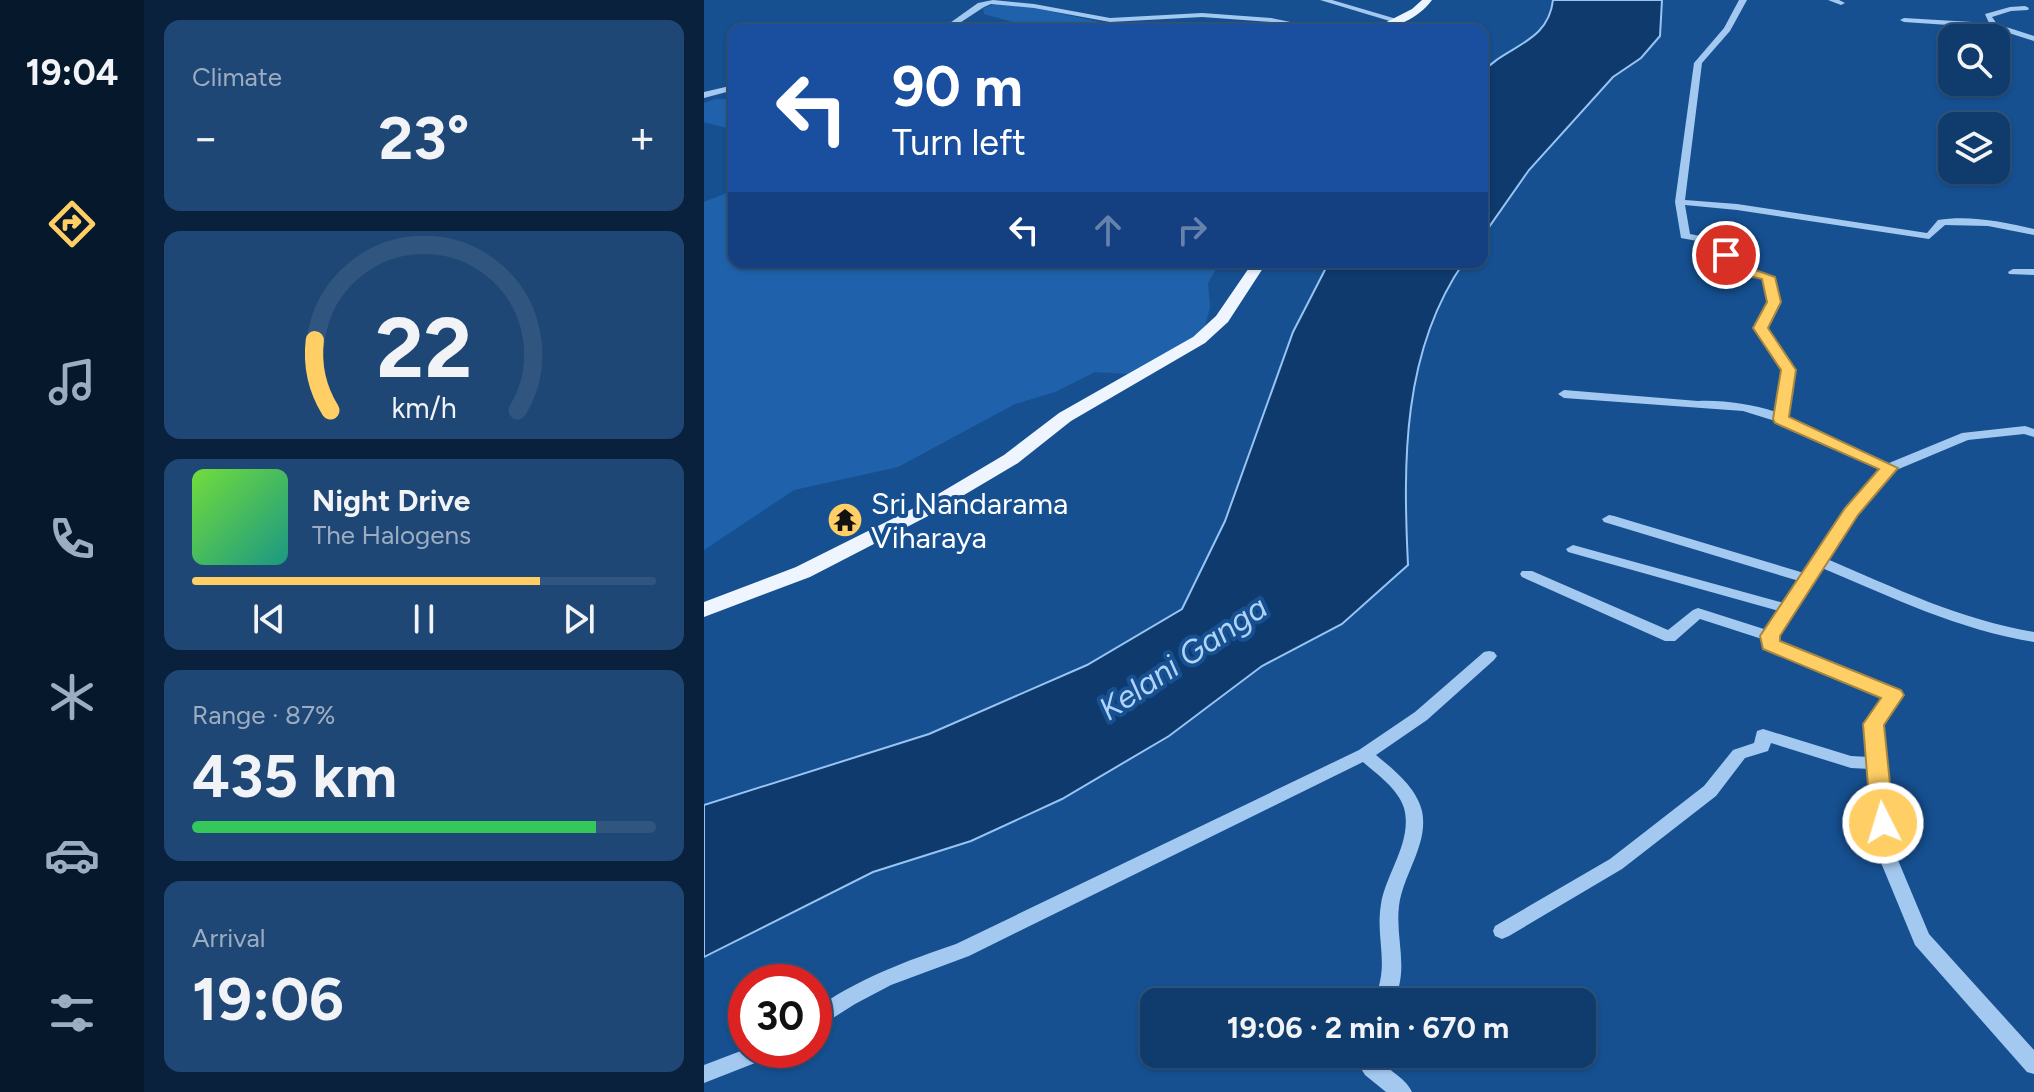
<!DOCTYPE html>
<html lang="en">
<head>
<meta charset="utf-8">
<style>
  body { margin:0; font-family:Figtree,sans-serif; background:#1e4775; color:#f1f3f6; height:100vh; display:flex; flex-direction:column; font-size:30px; white-space:nowrap }
  * { box-sizing:border-box; margin:0 }
  p { font-size:26px; color:#9cadc2 }
  .icon { flex:none; width:44px; height:44px; fill:none; stroke:currentColor; stroke-width:2; stroke-linecap:round; stroke-linejoin:round }
  .map { position:relative; flex:1; overflow:hidden }
  .details { display:flex; flex-direction:column; gap:20px; padding:20px; background:#09213c; width:560px }
  .details>* { flex:none }
  .banner { position:absolute; left:24px; top:24px; width:760px; height:244px; border-radius:16px; box-shadow:0 2px 6px #0004,0 0 0 2px #305680; background:#1a4fa0; color:#fff; overflow:hidden }
  .fabs { position:absolute; left:1234px; top:24px; display:grid; gap:16px }
  .fabs a { display:grid; place-items:center; width:72px; height:72px; border-radius:16px; background:#103c6d; box-shadow:0 2px 6px #0004,0 0 0 2px #305680; font-size:40px }
  .speed { position:absolute; left:24px; top:964px; display:flex; gap:16px; font-size:40px; font-weight:700; text-align:center }
  .speed>* { display:grid; place-content:center; width:104px; height:104px; border-radius:50%; background:#103c6d; box-shadow:0 2px 6px #0004,0 0 0 2px #305680; line-height:1 }
  .speed .limit { border:12px solid #d22; background:#fff; color:#111 }
  .pin { position:absolute; display:grid; place-items:center; width:68px; height:68px; color:#fff; margin:-34px; border:4px solid #fff; border-radius:50%; box-shadow:0 2px 8px #0007 }
  .me { position:absolute; width:88px; margin:-44px; rotate:355deg; stroke-linejoin:round; filter:drop-shadow(0 0 6px #0008) }
  .turn { display:flex; align-items:center; gap:28px; height:168px; padding:0 32px; font-size:36px }
  .turn .icon { width:104px; height:104px; stroke-width:2.5 }
  .turn b { display:block; font-size:56px; line-height:68px }
  .lanes { display:flex; align-items:center; height:76px; padding:0 32px; background:#0003; justify-content:center; gap:40px; direction:ltr }
  .lanes .off { opacity:.35 }
  .big { font-size:60px; font-weight:700; line-height:1.1 }
  .details .widget { flex:1; display:flex; flex-direction:column; justify-content:center; gap:12px; min-width:0; padding:0 28px; border-radius:16px; background:#1e4775 }
  .details .dial { align-items:center; gap:0 }
  .dial svg { height:208px; overflow:visible; fill:none; stroke:#305680; stroke-width:7; stroke-linecap:round; text-anchor:middle }
  .dial text { fill:#f1f3f6; stroke:none }
  .song { display:flex; align-items:center; gap:24px }
  .cover { width:96px; height:96px; border-radius:12px; background:linear-gradient(135deg,hsl(100 70% 55%),hsl(170 70% 35%)) }
  .played { height:8px; border-radius:4px; background:linear-gradient(90deg,#ffce64 75%,#305680 75%) }
  .keys { display:flex; justify-content:space-around; direction:ltr }
  .heat { display:flex; justify-content:space-between; align-items:center; font-size:44px; direction:ltr }
  .charge { height:12px; border-radius:6px; background:linear-gradient(90deg,#34c759 87%,#305680 0) }
  .trip { position:absolute; left:436px; top:988px; width:456px; height:80px; border-radius:16px; background:#103c6d; box-shadow:0 2px 6px #0004,0 0 0 2px #305680; font-weight:700; line-height:80px; text-align:center }
  main { display:flex; flex:1; min-height:0 }
  .menu { display:flex; flex-direction:column; width:144px; justify-content:space-around; align-items:center; background:#06182c; color:#9cadc2 }
  .menu .icon { width:56px; height:56px }
  .menu .active { color:#ffce64 }
  .menu b { font-size:36px; color:#f1f3f6 }
  .map>svg:first-child { display:block }
  .green { fill:#1f62ab }
  .water { fill:#0e3a6e; stroke:#97c4f3; stroke-width:2 }
  .lines { fill:none; stroke-linecap:round; stroke-linejoin:round }
  .minor { fill:#a4c9f0; fill-rule:evenodd }
  .major { fill:#eef5ff; fill-rule:evenodd }
  .route { fill:#ffce64; stroke:#a68641; stroke-width:2 }
  .labels { text-anchor:middle; dominant-baseline:central; stroke-width:8; stroke-linejoin:round; paint-order:stroke }
  .poi-label { font-size:30px; fill:#fff; stroke:#165091; text-anchor:start }
  .water-label { font-size:32px; font-style:italic; fill:#b0d3f7; stroke:#165091 }
</style>
</head>
<body>
<main>
<nav class="menu">
<b>19:04</b>
<svg class="icon active" aria-label="directions" viewBox="0 0 24 24"><path d="M12 3l9 9-9 9-9-9zM9 14v-3h6M13 9l2 2-2 2"/></svg>
<svg class="icon" aria-label="music" viewBox="0 0 24 24"><path d="M9 18V5l10-2v13"/><circle cx="6" cy="18" r="3"/><circle cx="16" cy="16" r="3"/></svg>
<svg class="icon" aria-label="phone" viewBox="0 0 24 24"><path d="M5 4h4l2 5-3 2q2 4 5 5l2-3 5 2v4C11 20 4 13 5 4z"/></svg>
<svg class="icon" aria-label="climate" viewBox="0 0 24 24"><path d="M12 3v18M4 7l16 10M4 17L20 7"/></svg>
<svg class="icon" aria-label="car" viewBox="0 0 24 24"><path d="M5 17H2v-5l4-1 3-4h7l3 4 3 1v5h-3M9 17h6M6 11h13"/><circle cx="7" cy="17" r="2"/><circle cx="17" cy="17" r="2"/></svg>
<svg class="icon" aria-label="filters" viewBox="0 0 24 24"><path d="M4 7h16M4 17h16"/><circle cx="9" cy="7" r="2"/><circle cx="15" cy="17" r="2"/></svg>
</nav>
<section class="details">
<div class="widget"><p>Climate</p>
<div class="heat"><a>−</a><b class="big">23°</b><a>+</a></div>
</div>
<div class="widget dial"><svg viewBox="0 0 100 80">
<path d="M14 69A42 42 0 1 1 86 69"/>
<path d="M14 69A42 42 0 0 1 8 42" stroke="#ffce64"/>
<text x="50" y="56" font-size="32" font-weight="700">22</text>
<text x="50" y="72" font-size="11">km/h</text>
</svg></div>
<div class="widget">
<div class="song"><i class="cover"></i><div><b>Night Drive</b><p>The Halogens</p></div></div>
<div class="played"></div>
<div class="keys"><svg class="icon" aria-label="previous" viewBox="0 0 24 24"><path d="M18 5L8 12l10 7zM5 5v14"/></svg><svg class="icon" aria-label="pause" viewBox="0 0 24 24"><path d="M8 5v14M16 5v14"/></svg><svg class="icon" aria-label="next" viewBox="0 0 24 24"><path d="M6 5l10 7-10 7zM19 5v14"/></svg></div>
</div>
<div class="widget"><p>Range · 87%</p><b class="big">435 km</b><div class="charge"></div></div>
<div class="widget"><p>Arrival</p><b class="big">19:06</b></div>
</section>
<div class="map">
<svg width="1330" height="1092" viewBox="0 0 1330 1092">
  <rect width="100%" height="100%" fill="#165091"/>
  <g class="green">
    <path d="M294,3C342,7 387,24 435,27C477,30 545,17 584,30H337L280,14L279,8Z"/>
    <path d="M11,99H30V130L0,122V103Z"/>
    <path d="M30,190V262H516L504,283L506,308L501,326L482,343L424,374L391,372L351,392L311,404L194,467L90,490L0,550V202Z"/>
  </g>
  <g class="water">
    <path d="M849,0H958L956,36L937,58L909,77L825,170L778,237V73C802,45 844,44 849,0Z"/>
    <path d="M625,262H760C698,351 699,462 704,565L638,624L558,666L465,736L358,799L267,841L169,872L0,957V805L225,734L383,665L478,609L521,521L589,332Z"/>
  </g>
  <g class="lines">
    <g class="minor">
      <path d="M289,0L330,4L406,18L498,13L567,18L625,30H609L567,22L498,17L406,22L330,8L287,4L280,7L245,30H236L274,3Z"/>
      <path d="M616,0H628L696,20L689,22Z"/>
      <path d="M1035,0H1043L1026,31L998,63L981,200L1033,204L1223,233L1234,220C1266,215 1299,222 1330,229V235L1284,226L1241,225L1225,239L1033,210L981,205L986,234L1011,239L1042,268L1069,277L1075,302L1063,328L1090,370L1084,417L1185,463L1258,433L1321,426L1330,429V437L1320,434L1264,440L1190,471L1152,514L1123,559C1191,588 1257,620 1330,632V642C1255,630 1187,597 1118,568L1074,636V642L1196,691L1198,695L1178,725L1191,853L1225,934L1330,1050V1074L1323,1072L1211,945L1173,853L1166,769L1147,768L1067,743L1064,751L1041,758L1012,796L918,869L805,936L798,939L791,936L789,931L791,926L906,859L1000,786L1029,750L1050,743L1053,731L1059,729L1147,756L1165,757L1162,724L1180,697L1061,649L1058,639L996,619L971,641H961L818,577L816,574L818,571H828L964,630L989,610L994,608L1063,630L1075,611L864,552L862,549L869,545L1080,603L1095,581L900,522L898,519L905,515L910,516L1100,573L1142,509L1177,469L1087,426L1039,411L860,398L854,394L860,390L994,401C1021,400 1046,404 1072,412L1078,370L1051,328L1065,302L1059,279L1034,272L1004,243L977,238L971,202L990,63L1020,28Z"/>
      <path d="M1124,0H1135L1141,3L1137,5Z"/>
      <path d="M1321,6L1325,8L1324,10L1307,11L1288,17L1293,24L1330,36V41L1289,28L1200,22L1196,20L1200,18L1285,23L1281,14L1306,7Z"/>
      <path d="M30,85V90L0,98V92Z"/>
      <path d="M1309,269H1330V275L1305,274L1304,272Z"/>
      <path d="M785,651L790,652L793,656L790,660L723,720L672,755C690,770 712,787 718,811C725,844 699,874 695,906C691,939 706,970 689,1002H669C687,964 671,941 677,904C682,873 709,841 700,808C694,789 674,775 659,762L265,956L187,985L151,1004L110,1030V1010C153,979 202,961 252,944L655,750L711,712L780,652Z"/>
      <path d="M42,1049L72,1050L69,1056L0,1083V1065Z"/>
      <path d="M648,1054H670C680,1069 701,1076 708,1092H682L661,1075Z"/>
    </g>
    <g class="major">
      <path d="M718,0H728C715,18 689,30 667,30L708,9Z"/>
      <path d="M549,262H563L524,322L501,343L367,421L314,463L228,514L106,577L0,617V602L92,567L214,506L300,455L355,413L489,337L512,316Z"/>
    </g>
  </g>
  <path class="route" d="M1018,253H1027L1043,267L1071,277L1077,302L1064,328L1092,370L1085,417L1194,468L1154,515L1076,636V641L1197,690L1200,695L1180,725L1190,823L1187,829L1179,831L1171,829L1167,823L1159,724L1177,698L1059,649L1056,636L1141,508L1175,469L1071,423L1069,419L1077,370L1049,328L1063,302L1058,279L1033,273L1018,258Z"/>
  <defs>
    <symbol id="temple-disc" viewBox="-11 -11 22 22"><circle r="9.5" fill="#ffce64" stroke="#165091"/><path d="M0-6L5-2H3V0L6.5 2.5H4V6H1.5V3h-3V6H-4V2.5H-6.5L-3 0V-2H-5Z" fill="#111"/></symbol>
  </defs>
  <g fill-rule="evenodd">
    <use href="#temple-disc" x="121" y="500" width="40" height="40"/>
  </g>
  <g class="labels">
    <g class="poi-label">
      <text x="167" y="503">Sri Nandarama<tspan x="167" dy="34">Viharaya</tspan></text>
    </g>
    <g class="water-label">
      <text transform="translate(479 658) rotate(-34)">Kelani Ganga</text>
    </g>
  </g>
</svg>
<div class="fabs">
<a><svg class="icon" aria-label="search" viewBox="0 0 24 24"><circle cx="10" cy="10" r="6"/><path d="M15 15l6 6"/></svg></a>
<a><svg class="icon" aria-label="layers" viewBox="0 0 24 24"><path d="M12 4l9 5-9 5-9-5zM3 14l9 5 9-5"/></svg></a>
</div>
<div class="speed"><div class="limit">30</div></div>
<div class="pin" style="left:1022px;top:255px;background:#d93025"><svg class="icon" aria-label="arrive" viewBox="0 0 24 24"><path d="M6 21V4h12l-3 4 3 4H6"/></svg></div>
<svg class="me" style="left:1179px;top:823px" viewBox="-20 -20 40 40"><circle r="17" fill="#ffce64" stroke="#fff" stroke-width="3"/><path d="M0-11L8 9 0 5-8 9z" fill="#fff"/></svg>
<div class="trip">19:06 · 2 min · 670 m</div>
<div class="banner">
<div class="turn"><svg class="icon" aria-label="left" viewBox="0 0 24 24"><path d="M17 20v-9H6M10 6l-5 5 5 5"/></svg><div><b>90 m</b>Turn left</div></div>
<div class="lanes"><svg class="icon" aria-label="left" viewBox="0 0 24 24"><path d="M17 20v-9H6M10 6l-5 5 5 5"/></svg><svg class="icon off" aria-label="ahead" viewBox="0 0 24 24"><path d="M12 20V5M6 11l6-6 6 6"/></svg><svg class="icon off" aria-label="right" viewBox="0 0 24 24"><path d="M7 20v-9h11M14 6l5 5-5 5"/></svg></div>
</div>
</div>
</main>
</body>
</html>
